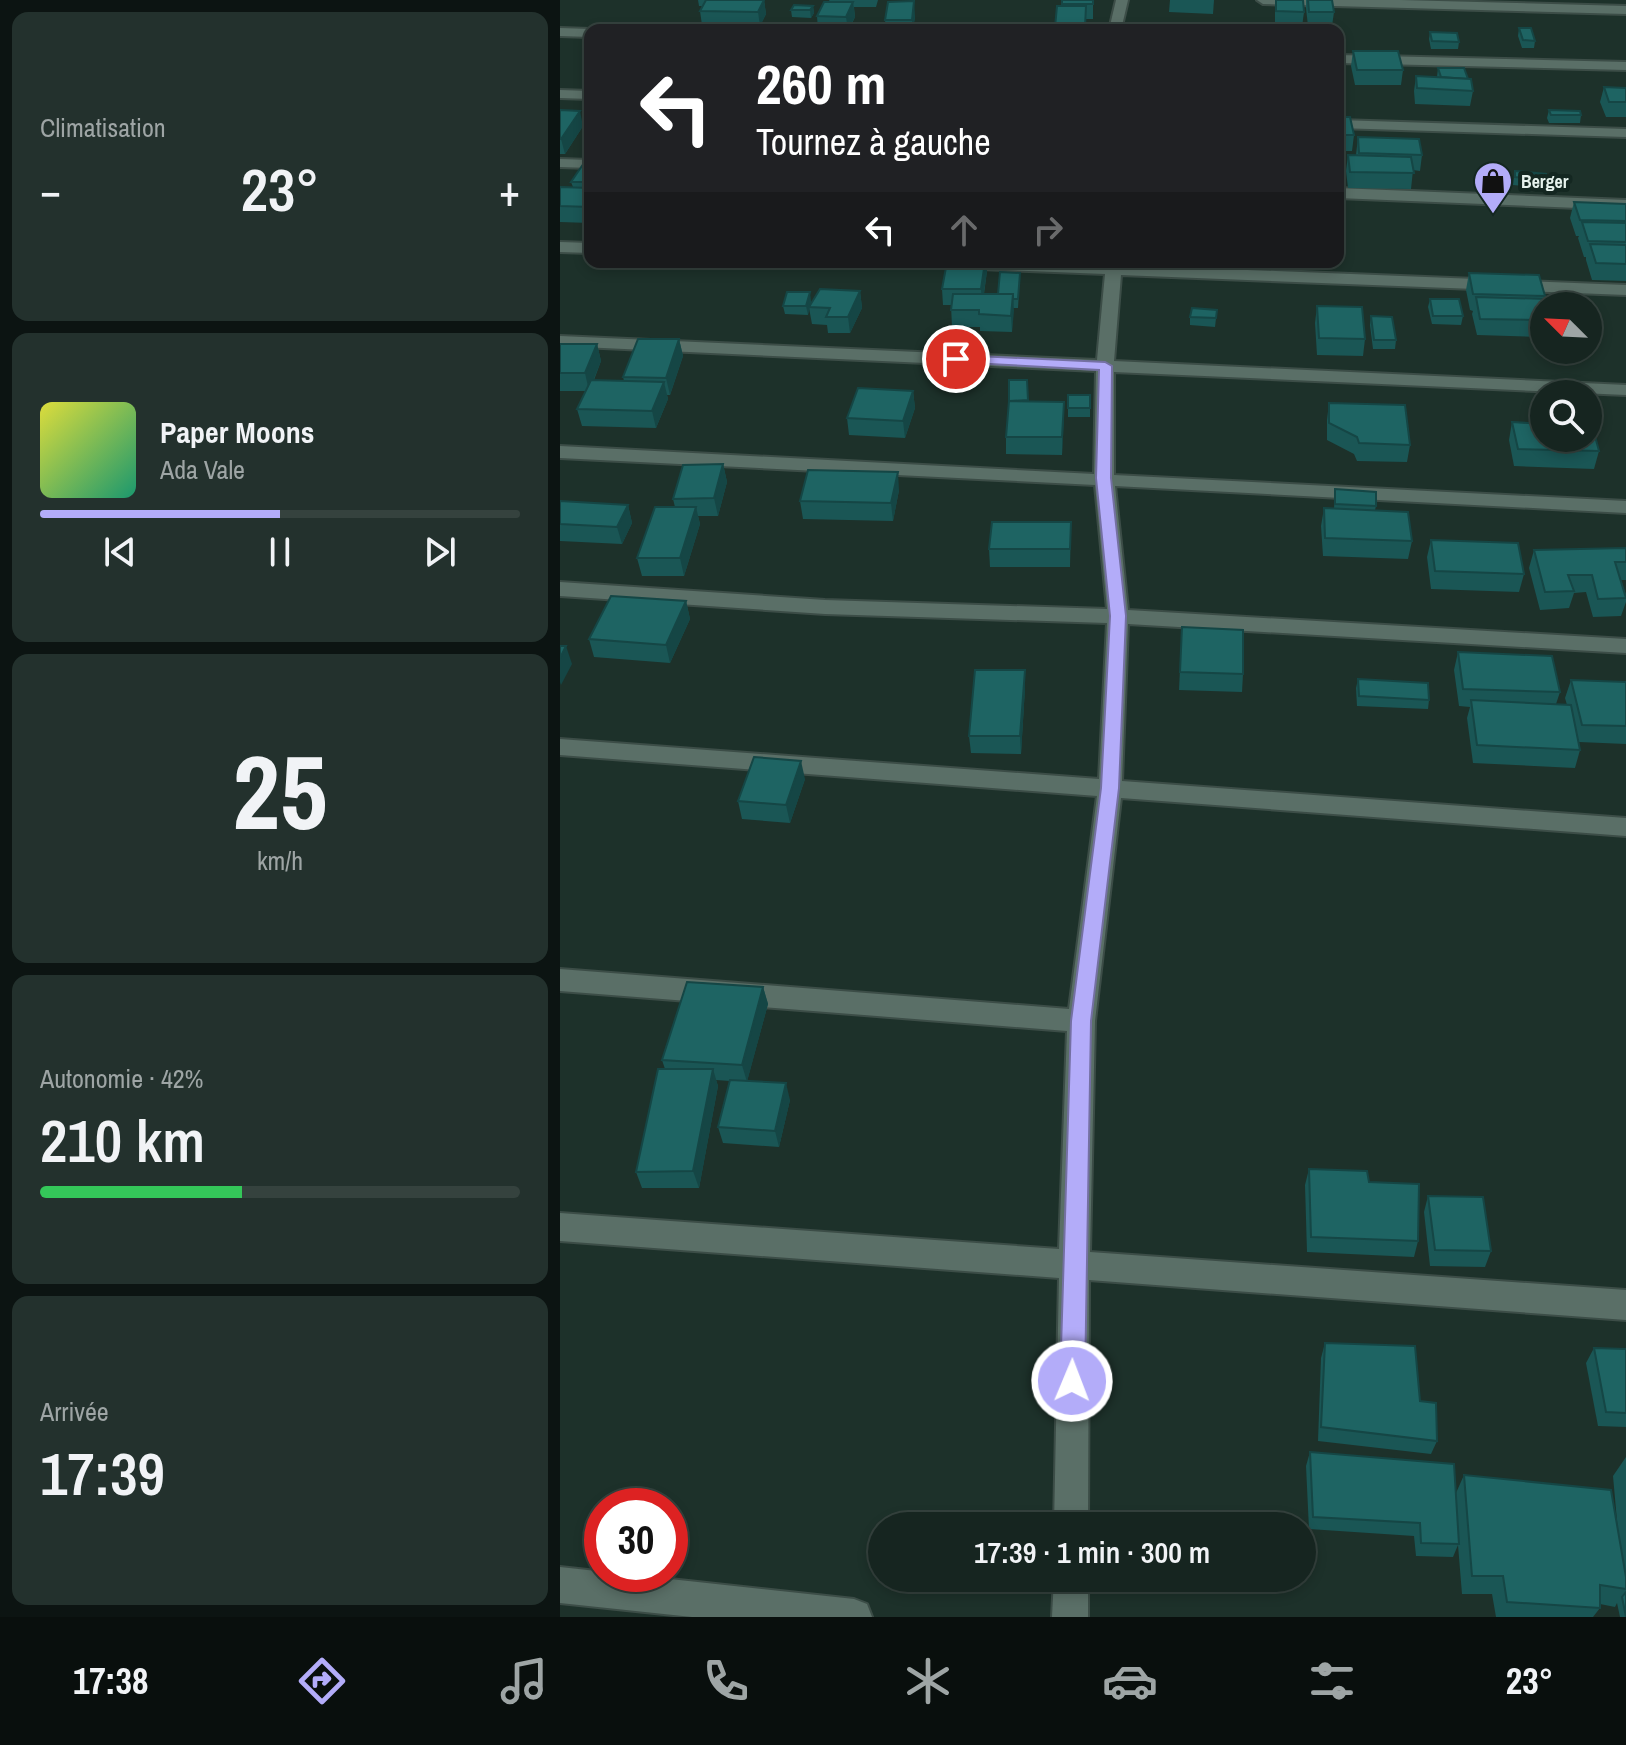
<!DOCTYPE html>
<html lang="fr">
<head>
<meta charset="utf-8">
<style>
  body { margin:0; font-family:"Archivo Narrow",sans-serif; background:#23312d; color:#f1f3f6; height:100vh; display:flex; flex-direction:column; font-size:30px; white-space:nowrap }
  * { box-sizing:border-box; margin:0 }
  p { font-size:26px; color:#9ea5a5 }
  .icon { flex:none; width:44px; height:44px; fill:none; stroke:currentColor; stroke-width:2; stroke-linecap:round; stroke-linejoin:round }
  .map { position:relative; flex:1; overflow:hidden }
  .side { display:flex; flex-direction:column; gap:12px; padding:12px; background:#0c1412; width:560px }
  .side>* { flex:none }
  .top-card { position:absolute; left:24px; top:24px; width:760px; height:244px; border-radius:16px; box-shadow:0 4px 12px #0003,0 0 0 2px #35423e; background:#202124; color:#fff; overflow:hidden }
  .needle { width:52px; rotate:294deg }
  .fabs { position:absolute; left:970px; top:292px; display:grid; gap:16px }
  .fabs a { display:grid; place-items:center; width:72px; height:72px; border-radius:50%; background:#162520; box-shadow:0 4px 12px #0003,0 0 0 2px #35423e; font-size:40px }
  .speed { position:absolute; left:24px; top:1488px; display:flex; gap:16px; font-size:40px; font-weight:700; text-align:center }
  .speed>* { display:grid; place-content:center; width:104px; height:104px; border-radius:50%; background:#162520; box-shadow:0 4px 12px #0003,0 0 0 2px #35423e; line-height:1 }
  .speed .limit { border:12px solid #d22; background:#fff; color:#111 }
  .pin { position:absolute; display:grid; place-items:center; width:68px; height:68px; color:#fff; margin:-34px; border:4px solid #fff; border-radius:50%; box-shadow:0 2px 8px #0007 }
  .me { position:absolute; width:88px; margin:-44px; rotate:1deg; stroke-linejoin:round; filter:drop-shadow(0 0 6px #0008) }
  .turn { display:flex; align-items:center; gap:28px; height:168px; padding:0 40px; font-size:36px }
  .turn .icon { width:104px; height:104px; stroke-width:2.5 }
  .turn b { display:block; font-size:56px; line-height:68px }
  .lanes { display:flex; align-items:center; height:76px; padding:0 40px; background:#0003; justify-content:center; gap:40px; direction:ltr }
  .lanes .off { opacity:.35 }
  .big { font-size:60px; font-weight:600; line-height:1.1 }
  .side .card { flex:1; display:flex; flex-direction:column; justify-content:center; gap:12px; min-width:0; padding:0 28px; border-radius:16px; background:#23312d }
  .side .dial { align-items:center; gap:0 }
  .dial b { font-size:104px; line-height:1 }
  .song { display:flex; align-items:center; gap:24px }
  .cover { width:96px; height:96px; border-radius:12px; background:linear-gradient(135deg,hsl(60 70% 55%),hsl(160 70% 35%)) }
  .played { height:8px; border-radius:4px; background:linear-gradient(90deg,#b3acf9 50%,#35423e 50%) }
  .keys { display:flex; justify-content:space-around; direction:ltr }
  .heat { display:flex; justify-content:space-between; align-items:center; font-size:44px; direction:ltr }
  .charge { height:12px; border-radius:6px; background:linear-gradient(90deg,#34c759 42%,#35423e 0) }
  .trip { position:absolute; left:308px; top:1512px; width:448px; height:80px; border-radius:40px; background:#162520; box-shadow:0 4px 12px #0003,0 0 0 2px #35423e; font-weight:600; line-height:80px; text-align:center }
  .dock { display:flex; height:128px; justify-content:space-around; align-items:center; background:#090f0d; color:#9ea5a5 }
  .dock .icon { width:56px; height:56px }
  .dock .selected { color:#b3acf9 }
  .dock b { font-size:36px; color:#f1f3f6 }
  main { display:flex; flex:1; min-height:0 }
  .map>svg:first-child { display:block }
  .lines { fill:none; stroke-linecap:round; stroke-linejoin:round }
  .minor-casing { stroke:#3c4d47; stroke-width:4 }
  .minor { fill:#5a6f67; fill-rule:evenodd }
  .wall { fill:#1a5655 }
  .shaded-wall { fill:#154645 }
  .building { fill:#1e6463; stroke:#154645; stroke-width:2 }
  .route { fill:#b3acf9; stroke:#7470a2; stroke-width:2 }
  .labels { text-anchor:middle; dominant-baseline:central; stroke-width:8; stroke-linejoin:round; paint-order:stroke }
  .far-poi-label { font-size:18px; font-weight:bold; fill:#e6f2ed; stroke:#142721; text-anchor:start }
</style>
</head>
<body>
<main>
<section class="side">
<div class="card"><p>Climatisation</p>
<div class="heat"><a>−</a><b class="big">23°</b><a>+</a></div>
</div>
<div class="card">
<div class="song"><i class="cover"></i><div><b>Paper Moons</b><p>Ada Vale</p></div></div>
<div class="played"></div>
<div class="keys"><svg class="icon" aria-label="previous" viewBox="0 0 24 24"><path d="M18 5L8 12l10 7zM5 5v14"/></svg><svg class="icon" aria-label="pause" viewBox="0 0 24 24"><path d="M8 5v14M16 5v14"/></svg><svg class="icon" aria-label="next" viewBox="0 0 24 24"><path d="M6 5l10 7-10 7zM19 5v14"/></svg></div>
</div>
<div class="card dial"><b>25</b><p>km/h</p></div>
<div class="card"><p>Autonomie · 42%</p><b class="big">210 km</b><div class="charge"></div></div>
<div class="card"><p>Arrivée</p><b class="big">17:39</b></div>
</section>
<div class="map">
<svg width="1066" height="1617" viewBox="0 0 1066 1617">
  <rect width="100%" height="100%" fill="#1d312a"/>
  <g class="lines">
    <defs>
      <g id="minor">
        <path d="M556,0H568L561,30H549Z"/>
        <path d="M697,0H840L1066,6V14L703,4Z"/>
        <path d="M0,28L30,29L34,30H30V37L0,36Z"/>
        <path d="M778,55L1066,62V70L778,63Z"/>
        <path d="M0,90L30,91V99L0,98Z"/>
        <path d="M778,120L1066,129V137L778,128Z"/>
        <path d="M0,159L30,160V168L0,167Z"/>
        <path d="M778,188L1066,200V210L778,198Z"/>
        <path d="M0,242L30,243V253L0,252Z"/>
        <path d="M364,262H562V265L1066,285V295L561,275L554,361L1066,385V395L554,372V475L1066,501V513L555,486L568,610L1066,639V653L568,624L562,781L1066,818V836L561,798L535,1021L530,1252L1066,1290V1320L529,1280L528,1526H494L499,1278L0,1241V1213L499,1249L507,1031L0,991V969L509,1009L537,796L0,755V739L539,779L547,623L265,614L0,596V582L265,600L547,609L535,485L0,458V446L534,474L536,371L0,346V336L537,360L545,274L372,267Z"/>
        <path d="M0,1567L294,1599L307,1604L312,1617H132L0,1603Z"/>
        <path d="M494,1578H528V1617H492Z"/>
      </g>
    </defs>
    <use href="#minor" class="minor-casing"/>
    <use href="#minor" class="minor"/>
  </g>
  <g class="wall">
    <path d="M138,0H204L206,14L200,26L142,25L140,11L142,6H139Z"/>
    <path d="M269,0H318L316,7H294L295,17L289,30H258L257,16L270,2Z"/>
    <path d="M502,0H533V19H526V30H495L497,6H502Z"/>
    <path d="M610,0H654L653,14L609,12Z"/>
    <path d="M715,0H743L744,12L742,27L715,26Z"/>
    <path d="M746,0H772L774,12L772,26H748L746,8Z"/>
    <path d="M253,6L254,13L251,18L232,17L231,10Z"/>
    <path d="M355,16L353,30H326L325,20Z"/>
    <path d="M959,28L975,41L974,48H962L958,36Z"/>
    <path d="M870,32L899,42L898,49H871L869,39Z"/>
    <path d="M30,40V62H29L26,47Z"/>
    <path d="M793,51L843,70L841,85H795L791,66Z"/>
    <path d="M878,68L913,91L910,106L855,104L854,91L856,76L877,77Z"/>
    <path d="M778,75L785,76L784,88L778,87Z"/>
    <path d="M1044,87L1066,88V117H1046L1040,102Z"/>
    <path d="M0,110L23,126L5,154H0Z"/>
    <path d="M989,110L1021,115L1020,123H989L987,118Z"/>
    <path d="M778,117L794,135L792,151H778Z"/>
    <path d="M798,137L862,155L860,171L853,170L851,189L788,188L786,171L788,155H796Z"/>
    <path d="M30,160V223L0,222V187H13L11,182Z"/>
    <path d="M955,171L986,174L984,188L953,185Z"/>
    <path d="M1014,202L1066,204V281L1032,280L1026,260V257H1024L1018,238L1019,236H1016L1010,218Z"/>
    <path d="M387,262H427V271L424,294H438L460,273L458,308H453L452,332L420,331V327H392L391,305H383L382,289Z"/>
    <path d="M909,273L985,296L984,337L917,335L912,314L913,311L910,310L906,290Z"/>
    <path d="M300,291L302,308L290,333H268L267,325L252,324L249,308L248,315L225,314L223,306L251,301L250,307Z"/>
    <path d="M870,299L903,316L901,325L872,324L868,307Z"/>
    <path d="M757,306L805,339L803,356L757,355L755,323Z"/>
    <path d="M657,310L655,327L630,325V317Z"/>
    <path d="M811,316L836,340L835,349H813L810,325Z"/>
    <path d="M119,339L123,356L110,395H107L108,399L96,428L22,426L17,409L26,391H0V344H37L41,361L34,380L64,381L63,377Z"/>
    <path d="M467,380L468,402H504L502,455L446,454V437L449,401Z"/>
    <path d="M353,391L355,408L345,438L289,435L287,418Z"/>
    <rect x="508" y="395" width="22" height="22"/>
    <path d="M769,403L850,445L847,462L797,461L794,454L767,440V420Z"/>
    <path d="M952,422L1039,451L1034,469L954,466L949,440Z"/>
    <path d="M163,464L167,482L158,516H138L140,524L124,576H82L77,558L115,507L113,499Z"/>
    <path d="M775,489L816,506L815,510L852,541L848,559L763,556L761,526L764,508L774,509Z"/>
    <path d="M339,490L333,521L243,519L240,501Z"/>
    <path d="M0,501L68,505L72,523L62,544L0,541Z"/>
    <path d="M511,522L510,567H430L429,549Z"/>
    <path d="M871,540L964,574L959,592L871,589L867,557Z"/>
    <path d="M1066,548V580H1061L1066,595V602L1061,616L1033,617L1026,592L1014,593L1009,608L980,610L969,568L974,550Z"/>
    <path d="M126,601L130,619L110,663L34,657L29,639Z"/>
    <path d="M622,627L683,674L682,692L619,690Z"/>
    <path d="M898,652L1000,692L996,704L1007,705L1005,698L1011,680L1066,682V744L1019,742L1020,750L1015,768L913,763L907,718L910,707L899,706L894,670Z"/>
    <path d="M465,670V688L461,754L411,753L409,736Z"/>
    <path d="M798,679L869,700L868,709L797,706L796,688Z"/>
    <path d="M245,779L230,823L182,819L178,801Z"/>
    <path d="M203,987L208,1004L187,1081L230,1100L219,1147L163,1143L158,1127L170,1081L156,1080L158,1086L139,1188H82L76,1172L105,1069L102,1060Z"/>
    <path d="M749,1169L809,1182L858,1241L854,1257L747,1252L745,1185Z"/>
    <path d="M868,1196L931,1251L925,1267L870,1266L864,1212Z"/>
    <path d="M765,1343L860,1401L877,1441L871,1454L758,1441L761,1358Z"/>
    <path d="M1034,1348L1066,1349V1427L1038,1426L1026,1363Z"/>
    <path d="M750,1452L896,1493L904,1475L1058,1532L1053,1476L1066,1457V1617H1060L1057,1603L1055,1607L1040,1604V1608L1033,1617H936L932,1594H902L898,1545L893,1557L856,1556L854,1536L749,1529L746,1466Z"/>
  </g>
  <g class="shaded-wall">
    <path d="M204,0L206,14L200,26L198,12Z"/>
    <path d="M354,1L355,16L353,30H352V20Z"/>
    <path d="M293,2L295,17L288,30L286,17Z"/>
    <path d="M253,6L254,13L251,18L250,10Z"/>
    <path d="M20,111L23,126L5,154L1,139Z"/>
    <path d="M425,262H427V271L422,306L421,289Z"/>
    <path d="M300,291L302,308L290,333L288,317Z"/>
    <path d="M250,292L251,301L248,315L246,306Z"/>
    <path d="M453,294L454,311L452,332L451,316Z"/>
    <path d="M119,339L123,356L110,395L106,378Z"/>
    <path d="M37,344L41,361L29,391L25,373Z"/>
    <path d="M104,382L108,399L96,428L92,411Z"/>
    <path d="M353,391L355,408L345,438L343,421Z"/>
    <path d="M504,402V419L502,455V437Z"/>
    <path d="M163,464L167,482L158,516L154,498Z"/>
    <path d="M338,472L339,490L333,521L331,503Z"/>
    <path d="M68,505L72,523L62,544L57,527Z"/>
    <path d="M136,507L140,524L124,576L120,558Z"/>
    <path d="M126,601L130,619L110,663L106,645Z"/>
    <path d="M6,646L12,664L1,685L0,682V658Z"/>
    <path d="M465,670V688L461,754L460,736Z"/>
    <path d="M241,761L245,779L230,823L226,805Z"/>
    <path d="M203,987L208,1004L187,1082L182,1065Z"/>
    <path d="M153,1069L158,1086L139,1188L133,1171Z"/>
    <path d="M226,1083L230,1100L219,1147L215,1131Z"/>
  </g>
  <g class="building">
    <path d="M146,0H204L198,12L140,11Z"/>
    <rect x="502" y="0" width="31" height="4"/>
    <path d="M716,0H743L744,12L716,11Z"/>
    <path d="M748,0H772L774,12H749Z"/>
    <path d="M354,1L352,20H325L328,2Z"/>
    <path d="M264,2H293L286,17L257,16Z"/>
    <path d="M234,5L253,6L250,10H231Z"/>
    <path d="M497,6H526L525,27H495Z"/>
    <path d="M296,24H314L311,30H292Z"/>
    <path d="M41,25H68L65,30H37Z"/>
    <path d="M959,28H971L975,41L963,40Z"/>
    <path d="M870,32L897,33L899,42L872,41Z"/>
    <path d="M793,51H838L843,70H797Z"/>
    <path d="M878,68H904L908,79L881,77Z"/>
    <path d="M778,75L785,76V80L778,79Z"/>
    <path d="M856,76L911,79L913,91L857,88Z"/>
    <path d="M1044,87L1066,88V102H1049Z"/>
    <path d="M0,110L20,111L1,139H0Z"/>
    <path d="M989,110L1020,111L1021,115H991Z"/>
    <path d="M778,117H790L794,135H778Z"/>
    <path d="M798,137L859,139L862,155L799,153Z"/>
    <path d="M788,155L851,157L854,173L790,172Z"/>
    <path d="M26,160H30V182H11Z"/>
    <path d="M955,171L986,174L985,180L955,177Z"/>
    <path d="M0,187L30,188V207L0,206Z"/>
    <path d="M1014,202L1066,204V221L1020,220Z"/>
    <path d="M1022,222L1066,223V242L1028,241Z"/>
    <path d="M1030,244L1066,245V264L1036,263Z"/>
    <path d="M387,262H425L421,289H382Z"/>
    <path d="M440,272L460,273L458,299H453V294H438Z"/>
    <path d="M909,273L979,275L985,296L913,294Z"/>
    <path d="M260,289L300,291L288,317H266L270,308L249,307Z"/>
    <path d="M227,292H250L246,306H223Z"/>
    <path d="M393,294H453L451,316L419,314V310H391Z"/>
    <path d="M916,297L988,299L989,306H984V320L920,319Z"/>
    <path d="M870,299H899L903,316H873Z"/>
    <path d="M757,306L802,307L805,339L759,338Z"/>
    <path d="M632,308L657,310L656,318L630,317Z"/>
    <path d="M811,316L832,317L836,340H814Z"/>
    <path d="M78,339H119L106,378L63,377Z"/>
    <path d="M0,344H37L25,373H0Z"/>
    <path d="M31,380L104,382L92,411L17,409Z"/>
    <path d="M449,380H467L468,400L449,401Z"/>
    <path d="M298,388L353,391L343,421L287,418Z"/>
    <rect x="508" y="395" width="22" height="13"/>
    <path d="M449,401L504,402L502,437H446Z"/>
    <path d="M769,403L845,405L850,445L799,443L797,437L769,423Z"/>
    <path d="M952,422L984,424V438H1028V425H1032L1039,451L958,449Z"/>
    <path d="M163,464L154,498L113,499L123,465Z"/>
    <path d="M248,470L338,472L331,503L240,501Z"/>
    <path d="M775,489L816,492V506L775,504Z"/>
    <path d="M0,501L68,505L57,527L0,524Z"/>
    <path d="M95,507H136L120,558H77Z"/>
    <path d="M764,508L848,512L852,541L765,538Z"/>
    <path d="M432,522H511L510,549H429Z"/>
    <path d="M871,540L958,543L964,574L875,571Z"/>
    <path d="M1066,548V562H1055L1066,598L1038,599L1032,575H1008L1014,591L985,592L974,550Z"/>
    <path d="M51,596L126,601L106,645L29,639Z"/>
    <path d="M622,627L683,630V674L620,672Z"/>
    <path d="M0,646H6L0,658Z"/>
    <path d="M898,652L992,656L1000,692L903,689Z"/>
    <path d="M415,670H465L460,736H409Z"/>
    <path d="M798,679L868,683L869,700L799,696Z"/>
    <path d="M1011,680L1066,682V726L1022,725Z"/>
    <path d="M911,700L1011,705L1020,750L917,745Z"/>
    <path d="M194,757L241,761L226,805L178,801Z"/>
    <path d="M127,982L203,987L182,1065L102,1060Z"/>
    <path d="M98,1069H153L133,1171L76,1172Z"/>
    <path d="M170,1080L226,1083L215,1131L158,1127Z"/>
    <path d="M749,1169L807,1171L809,1182L859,1184L858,1241L751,1237Z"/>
    <path d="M868,1196L923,1197L931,1251L875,1250Z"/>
    <path d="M765,1343L855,1346L860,1401L876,1403L877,1441L761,1427Z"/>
    <path d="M1034,1348L1066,1349V1413L1046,1412Z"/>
    <path d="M750,1452L894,1464L899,1544L861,1543L860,1523L753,1517Z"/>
    <path d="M904,1475L1051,1490L1066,1577V1589L1040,1585V1608L947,1602L943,1576H912Z"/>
    <path d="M1066,1592V1617L1062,1597Z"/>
  </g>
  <path class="route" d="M396,355L545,362L552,366L551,478L566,616L559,788L531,1021L525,1381L521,1389L512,1393L504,1389L500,1381L511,1021L541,788L550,616L536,478L539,370L391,362L389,359Z"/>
  <defs>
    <symbol id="shop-pin" viewBox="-11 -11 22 30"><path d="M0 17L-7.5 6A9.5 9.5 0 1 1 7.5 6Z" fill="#b3acf9" stroke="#142721"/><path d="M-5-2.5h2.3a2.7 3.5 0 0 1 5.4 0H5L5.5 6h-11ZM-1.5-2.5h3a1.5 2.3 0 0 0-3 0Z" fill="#111"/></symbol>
  </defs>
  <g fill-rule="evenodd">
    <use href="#shop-pin" x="911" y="159" width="44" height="60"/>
  </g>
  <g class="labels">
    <g class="far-poi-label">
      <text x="961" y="181">Berger</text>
    </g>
  </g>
</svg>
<div class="fabs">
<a><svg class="needle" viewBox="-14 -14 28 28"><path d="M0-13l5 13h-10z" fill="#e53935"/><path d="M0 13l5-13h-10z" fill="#9ea5a5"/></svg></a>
<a><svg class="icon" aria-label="search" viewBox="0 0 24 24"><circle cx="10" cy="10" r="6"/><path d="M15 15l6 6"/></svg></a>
</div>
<div class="speed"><div class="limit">30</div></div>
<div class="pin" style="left:396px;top:359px;background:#d93025"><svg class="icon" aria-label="arrive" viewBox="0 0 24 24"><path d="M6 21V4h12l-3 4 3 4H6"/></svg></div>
<svg class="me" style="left:512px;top:1381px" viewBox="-20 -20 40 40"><circle r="17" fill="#b3acf9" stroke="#fff" stroke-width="3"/><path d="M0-11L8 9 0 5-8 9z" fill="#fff"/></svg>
<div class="trip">17:39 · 1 min · 300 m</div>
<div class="top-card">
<div class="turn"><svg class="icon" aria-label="left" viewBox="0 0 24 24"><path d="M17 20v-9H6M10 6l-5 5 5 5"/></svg><div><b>260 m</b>Tournez à gauche</div></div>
<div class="lanes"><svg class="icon" aria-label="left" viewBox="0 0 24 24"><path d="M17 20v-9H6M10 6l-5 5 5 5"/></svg><svg class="icon off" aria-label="ahead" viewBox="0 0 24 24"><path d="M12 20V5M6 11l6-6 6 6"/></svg><svg class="icon off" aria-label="right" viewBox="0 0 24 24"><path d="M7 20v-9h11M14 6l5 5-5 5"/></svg></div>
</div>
</div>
</main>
<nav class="dock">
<b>17:38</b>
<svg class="icon selected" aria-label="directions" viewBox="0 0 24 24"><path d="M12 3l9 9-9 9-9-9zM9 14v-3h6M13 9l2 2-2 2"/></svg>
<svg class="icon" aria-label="music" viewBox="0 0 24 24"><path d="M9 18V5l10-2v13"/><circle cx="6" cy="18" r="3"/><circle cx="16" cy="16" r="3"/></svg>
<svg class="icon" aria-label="phone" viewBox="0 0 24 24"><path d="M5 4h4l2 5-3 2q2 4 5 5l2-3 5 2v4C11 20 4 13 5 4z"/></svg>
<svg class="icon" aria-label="climate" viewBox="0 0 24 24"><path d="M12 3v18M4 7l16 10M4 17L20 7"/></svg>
<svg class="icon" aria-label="car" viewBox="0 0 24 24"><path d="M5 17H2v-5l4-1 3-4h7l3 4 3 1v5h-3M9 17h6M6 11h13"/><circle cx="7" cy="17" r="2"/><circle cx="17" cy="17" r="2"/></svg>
<svg class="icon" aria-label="filters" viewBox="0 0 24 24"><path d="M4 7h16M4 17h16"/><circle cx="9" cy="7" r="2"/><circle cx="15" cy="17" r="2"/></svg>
<b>23°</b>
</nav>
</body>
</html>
